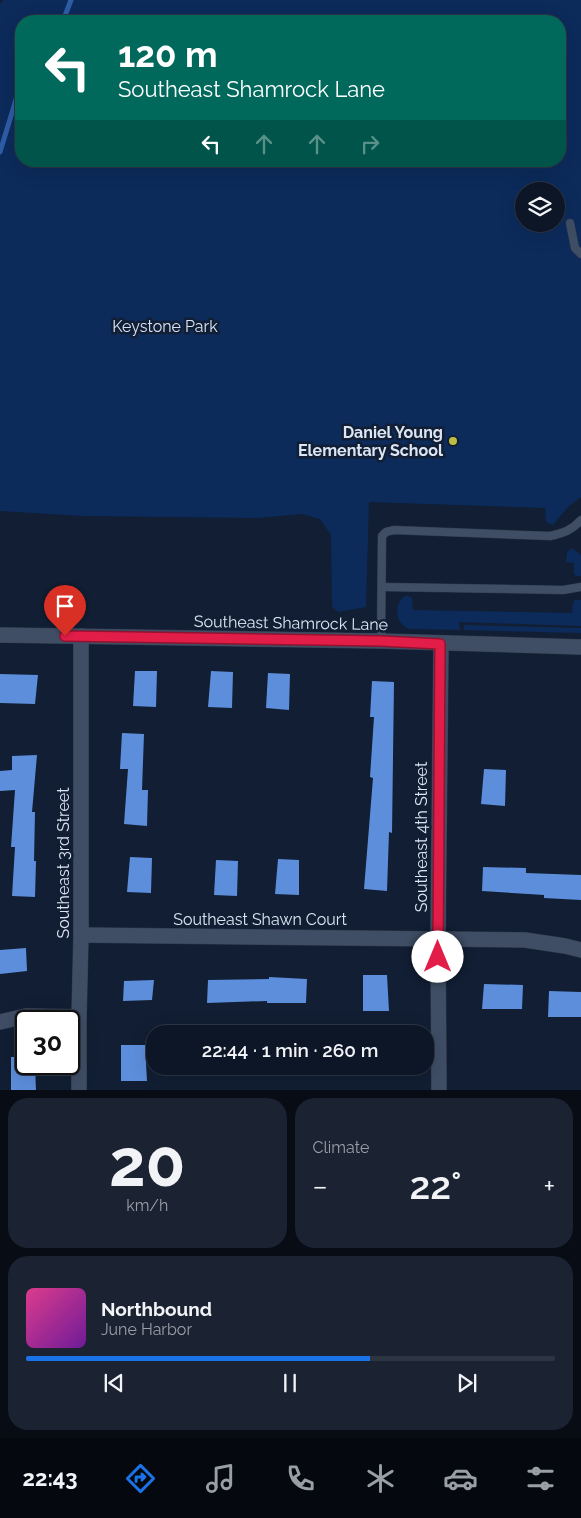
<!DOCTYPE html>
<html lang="en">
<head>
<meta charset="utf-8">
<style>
  body { margin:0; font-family:Raleway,sans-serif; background:#1b2332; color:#f1f3f6; height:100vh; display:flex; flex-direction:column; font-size:19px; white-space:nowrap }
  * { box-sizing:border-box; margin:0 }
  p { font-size:16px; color:#9a9fa7 }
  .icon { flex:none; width:28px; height:28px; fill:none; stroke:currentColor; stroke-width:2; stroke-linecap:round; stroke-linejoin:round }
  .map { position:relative; height:1090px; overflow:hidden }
  .side { display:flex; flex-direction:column; gap:8px; padding:8px; background:#070c15; flex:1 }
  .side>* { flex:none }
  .top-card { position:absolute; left:15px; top:15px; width:551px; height:152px; border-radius:20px; box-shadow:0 5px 20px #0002,0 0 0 1px #2d3543; background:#00695c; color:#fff; overflow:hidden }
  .tools { position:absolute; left:515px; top:182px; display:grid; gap:10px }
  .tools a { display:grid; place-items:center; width:50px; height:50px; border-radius:50%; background:#0d1626; box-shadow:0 5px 20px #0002,0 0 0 1px #2d3543; font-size:25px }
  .speed { position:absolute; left:15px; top:1010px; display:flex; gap:10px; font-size:25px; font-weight:700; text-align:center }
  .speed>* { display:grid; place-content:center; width:65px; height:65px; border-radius:50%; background:#0d1626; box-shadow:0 5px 20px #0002,0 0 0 1px #2d3543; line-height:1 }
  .speed .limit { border:2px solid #111; border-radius:8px; background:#fff; color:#111 }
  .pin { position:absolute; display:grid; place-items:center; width:42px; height:42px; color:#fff; margin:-51px -21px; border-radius:50% 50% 50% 0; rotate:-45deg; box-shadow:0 0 5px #0007 }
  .pin .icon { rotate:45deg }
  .me { position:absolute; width:55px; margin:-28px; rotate:0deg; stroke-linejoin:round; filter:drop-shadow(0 0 4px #0008) }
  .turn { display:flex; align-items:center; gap:18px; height:105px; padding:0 20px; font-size:22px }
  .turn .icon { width:65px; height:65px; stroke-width:2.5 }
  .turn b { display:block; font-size:35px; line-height:42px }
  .lanes { display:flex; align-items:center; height:48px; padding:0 20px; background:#0003; justify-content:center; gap:25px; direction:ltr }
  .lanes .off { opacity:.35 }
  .big { font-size:38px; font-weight:600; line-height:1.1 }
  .side .widget { flex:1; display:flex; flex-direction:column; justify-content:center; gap:8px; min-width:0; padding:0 18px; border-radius:20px; background:#1b2332 }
  .side .dial { align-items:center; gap:0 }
  .dial b { font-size:65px; line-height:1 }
  .song { display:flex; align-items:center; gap:15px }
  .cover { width:60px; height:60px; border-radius:8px; background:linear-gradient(135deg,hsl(330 70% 55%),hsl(280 70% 35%)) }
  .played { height:5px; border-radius:2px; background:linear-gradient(90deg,#1a73e8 65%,#2d3543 65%) }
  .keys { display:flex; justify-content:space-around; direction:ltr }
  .heat { display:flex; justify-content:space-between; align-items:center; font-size:28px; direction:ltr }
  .side .tiles { flex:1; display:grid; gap:8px; grid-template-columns:1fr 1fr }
  .widget:last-child { grid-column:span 2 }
  .trip { position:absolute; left:146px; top:1025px; width:288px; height:50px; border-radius:20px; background:#0d1626; box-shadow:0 5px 20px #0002,0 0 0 1px #2d3543; font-weight:600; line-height:50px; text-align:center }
  .menu { display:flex; height:80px; justify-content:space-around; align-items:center; background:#05090f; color:#9a9fa7 }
  .menu .icon { width:35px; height:35px }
  .menu .current { color:#1a73e8 }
  .menu b { font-size:22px; color:#f1f3f6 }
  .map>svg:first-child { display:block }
  .green { fill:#0c2b5b; fill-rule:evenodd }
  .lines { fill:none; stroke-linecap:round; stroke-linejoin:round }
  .stream { stroke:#2e5ca6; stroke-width:5 }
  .building { fill:#5d8edc }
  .lane-casing { stroke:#31384a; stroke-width:9 }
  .street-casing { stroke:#31384a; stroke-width:16 }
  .lane { stroke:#3f4e65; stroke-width:8 }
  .street { stroke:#3f4e65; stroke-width:15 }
  .route-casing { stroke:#92132f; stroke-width:12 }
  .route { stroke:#e11d48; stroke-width:9 }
  .poi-dot { fill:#bebf42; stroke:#111e33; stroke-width:2 }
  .labels { text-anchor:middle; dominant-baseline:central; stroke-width:5; stroke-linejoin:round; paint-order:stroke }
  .park-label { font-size:16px; fill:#d6e3f8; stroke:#111e33 }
  .poi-label { font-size:16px; font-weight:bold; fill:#dce5f3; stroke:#111e33; text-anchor:end }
  .street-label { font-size:16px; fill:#dce5f3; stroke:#111e33 }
</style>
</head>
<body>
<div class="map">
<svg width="581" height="1091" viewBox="0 0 581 1091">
  <rect width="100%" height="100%" fill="#111e33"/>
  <g class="green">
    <path d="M3,0H581V497L569,506L553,525L546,522L545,508L369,502L366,607L339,612L332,607L331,535L320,519L302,514L258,518L83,516L0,511V4ZM21,21H560V161H21ZM524,191H556V224H524Z"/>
    <path d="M570,549H573L581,555V576H576L574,574V563L566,562L567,552Z"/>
    <path d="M405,596H409L412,598L413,610L572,613L573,603L575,600H581V626L459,622L460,630L410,629C395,625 393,604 405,596Z"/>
    <path d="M464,625L581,628V633L464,630Z"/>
  </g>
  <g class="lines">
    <g class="stream">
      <path d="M63,21L71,0"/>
      <path d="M0,152L21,83"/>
    </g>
  </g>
  <g class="building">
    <path d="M135,671H157L156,707L133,706Z"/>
    <path d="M211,671L233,672L232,708L208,707Z"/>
    <path d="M268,673L290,674L289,710L266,708Z"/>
    <path d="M0,674L38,675L35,704L0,703Z"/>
    <path d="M372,681L394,682L392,833L389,832L387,891L364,889L373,778L370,777L374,717H370Z"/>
    <path d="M122,733L144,734L142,790H148L147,826L124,824L128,769H120Z"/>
    <path d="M37,755L32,812H35L34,861H36L35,897L12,896L15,847H11L15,790L0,791V771L12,770V756Z"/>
    <path d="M484,769L506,770L505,806L481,804Z"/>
    <path d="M130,857L152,858L151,893L127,892Z"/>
    <path d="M278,859L299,860V895L275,894Z"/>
    <path d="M216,860L238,861L237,896L214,895Z"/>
    <path d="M483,867L526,868V873L581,875V900L544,898V895L482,891Z"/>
    <path d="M26,948L27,971L0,974V950Z"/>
    <path d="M363,975H387L389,1011H363Z"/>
    <path d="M269,977L307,979L306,1003H267V1001L207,1003L208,980L269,979Z"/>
    <path d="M154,980L152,1000L123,1001L124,981Z"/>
    <path d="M484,984L523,985L522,1009H482Z"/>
    <path d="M549,991L581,992V1017H548Z"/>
    <path d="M121,1045H145L147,1081H121Z"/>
    <path d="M11,1057H26V1064H35L36,1091H11Z"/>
  </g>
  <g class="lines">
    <defs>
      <g id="lane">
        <path d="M570,223L575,248L581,254"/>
        <path d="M383,587L563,590L581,587"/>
        <path d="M381,641L382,536L386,532L394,530L550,536C564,533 572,530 581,520"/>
      </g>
      <g id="street">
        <path d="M0,635L381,641L581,647"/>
        <path d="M81,935L525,940L565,946L581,950"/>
        <path d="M0,1022L26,1016L79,1017"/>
        <path d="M79,1091V1017L81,935V636"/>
        <path d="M439,1091L438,938L441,644"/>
      </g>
    </defs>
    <use href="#lane" class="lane-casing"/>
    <use href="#street" class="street-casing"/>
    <use href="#lane" class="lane"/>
    <use href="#street" class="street"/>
  </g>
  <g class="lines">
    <defs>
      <path id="route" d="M65,636L381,641L440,644L438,957"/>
    </defs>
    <use href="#route" class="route-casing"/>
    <use href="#route" class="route"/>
  </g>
  <circle class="poi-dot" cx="453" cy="441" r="5"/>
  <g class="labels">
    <g class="park-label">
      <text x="165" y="326">Keystone Park</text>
    </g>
    <g class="poi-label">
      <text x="443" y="432">Daniel Young<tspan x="443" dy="18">Elementary School</tspan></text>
    </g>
    <g class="street-label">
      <text transform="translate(291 623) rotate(1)">Southeast Shamrock Lane</text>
      <text transform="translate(421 837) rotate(-90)">Southeast 4th Street</text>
      <text transform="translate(63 863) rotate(-90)">Southeast 3rd Street</text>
      <text x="260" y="919">Southeast Shawn Court</text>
    </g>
  </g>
</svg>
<div class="tools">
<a><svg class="icon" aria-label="layers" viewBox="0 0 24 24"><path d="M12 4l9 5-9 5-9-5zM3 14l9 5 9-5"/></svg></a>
</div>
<div class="speed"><div class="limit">30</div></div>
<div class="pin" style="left:65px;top:636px;background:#d93025"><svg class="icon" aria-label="arrive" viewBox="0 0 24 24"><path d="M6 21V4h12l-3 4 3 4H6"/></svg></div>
<svg class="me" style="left:438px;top:957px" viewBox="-20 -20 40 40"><circle r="19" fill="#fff"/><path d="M0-13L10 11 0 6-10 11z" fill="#e11d48"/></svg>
<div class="trip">22:44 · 1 min · 260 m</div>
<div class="top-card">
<div class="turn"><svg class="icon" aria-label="left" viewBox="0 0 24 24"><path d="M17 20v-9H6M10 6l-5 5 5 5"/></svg><div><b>120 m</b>Southeast Shamrock Lane</div></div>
<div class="lanes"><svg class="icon" aria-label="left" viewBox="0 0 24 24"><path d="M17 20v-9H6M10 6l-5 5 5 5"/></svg><svg class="icon off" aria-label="ahead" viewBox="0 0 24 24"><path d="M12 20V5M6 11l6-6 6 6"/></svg><svg class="icon off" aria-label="ahead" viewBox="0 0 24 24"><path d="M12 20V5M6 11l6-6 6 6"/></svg><svg class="icon off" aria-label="right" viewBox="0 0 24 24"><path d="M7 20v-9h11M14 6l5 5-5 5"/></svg></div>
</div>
</div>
<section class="side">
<div class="tiles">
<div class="widget dial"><b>20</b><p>km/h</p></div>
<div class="widget"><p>Climate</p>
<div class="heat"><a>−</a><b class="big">22°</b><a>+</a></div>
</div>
<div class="widget">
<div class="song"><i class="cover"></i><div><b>Northbound</b><p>June Harbor</p></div></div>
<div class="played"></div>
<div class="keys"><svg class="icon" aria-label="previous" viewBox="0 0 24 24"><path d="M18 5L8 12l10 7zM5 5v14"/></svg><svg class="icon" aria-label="pause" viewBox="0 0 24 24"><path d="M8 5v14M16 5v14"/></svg><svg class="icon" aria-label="next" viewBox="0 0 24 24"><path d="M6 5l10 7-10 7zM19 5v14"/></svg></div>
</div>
</div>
</section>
<nav class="menu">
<b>22:43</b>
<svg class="icon current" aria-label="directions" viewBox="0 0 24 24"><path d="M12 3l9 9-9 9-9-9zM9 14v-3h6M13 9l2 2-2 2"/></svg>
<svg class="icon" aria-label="music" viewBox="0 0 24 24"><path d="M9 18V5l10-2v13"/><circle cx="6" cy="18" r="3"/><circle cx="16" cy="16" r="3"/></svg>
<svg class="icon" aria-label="phone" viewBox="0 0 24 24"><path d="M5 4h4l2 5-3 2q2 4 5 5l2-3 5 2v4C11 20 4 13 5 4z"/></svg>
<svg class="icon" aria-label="climate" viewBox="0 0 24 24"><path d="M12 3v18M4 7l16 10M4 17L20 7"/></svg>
<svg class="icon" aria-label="car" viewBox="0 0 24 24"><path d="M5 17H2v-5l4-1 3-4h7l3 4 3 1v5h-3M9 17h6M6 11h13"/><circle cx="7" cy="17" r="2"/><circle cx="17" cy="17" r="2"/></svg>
<svg class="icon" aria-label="filters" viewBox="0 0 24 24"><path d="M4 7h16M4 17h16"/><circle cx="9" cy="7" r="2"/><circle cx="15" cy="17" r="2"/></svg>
</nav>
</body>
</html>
